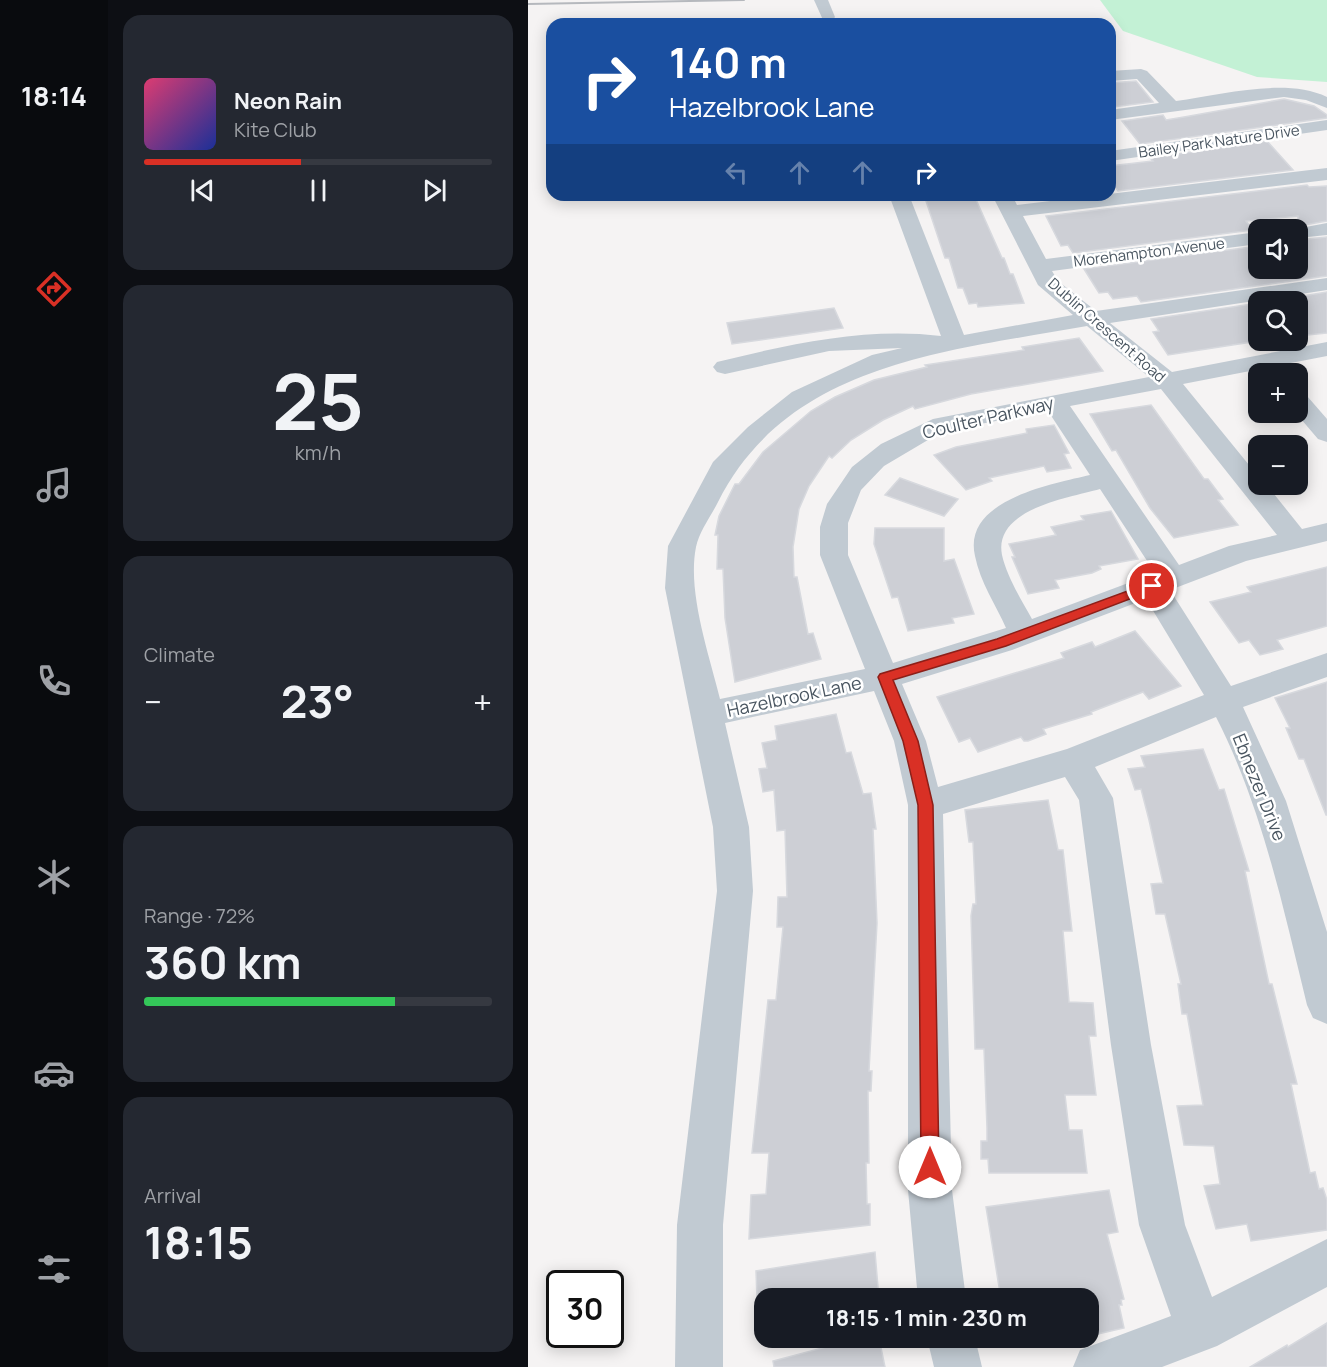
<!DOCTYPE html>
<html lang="en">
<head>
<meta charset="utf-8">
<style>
  body { margin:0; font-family:Manrope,sans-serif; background:#242831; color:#f1f3f6; height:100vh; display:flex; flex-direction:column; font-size:22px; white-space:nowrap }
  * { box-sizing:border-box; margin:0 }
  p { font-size:20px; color:#9ea1a6 }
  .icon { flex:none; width:33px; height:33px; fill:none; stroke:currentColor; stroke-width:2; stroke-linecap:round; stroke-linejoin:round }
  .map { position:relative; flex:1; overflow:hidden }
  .sheet { display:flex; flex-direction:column; gap:15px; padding:15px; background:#0d0f14; width:420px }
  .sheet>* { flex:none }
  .guide { position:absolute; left:18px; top:18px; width:570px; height:183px; border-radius:18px; box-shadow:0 3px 15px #0003; background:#1a4fa0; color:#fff; overflow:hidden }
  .buttons { position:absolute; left:720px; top:219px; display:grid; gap:12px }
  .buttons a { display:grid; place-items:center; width:60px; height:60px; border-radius:12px; background:#171b24; box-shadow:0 3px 15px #0003; font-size:30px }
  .speed { position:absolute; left:18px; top:1270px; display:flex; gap:12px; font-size:30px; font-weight:700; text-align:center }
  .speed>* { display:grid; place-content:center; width:78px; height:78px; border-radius:50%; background:#171b24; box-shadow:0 3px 15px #0003; line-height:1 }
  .speed .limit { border:3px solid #111; border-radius:9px; background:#fff; color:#111 }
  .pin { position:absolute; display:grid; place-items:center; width:51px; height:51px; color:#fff; margin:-26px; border:3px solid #fff; border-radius:50%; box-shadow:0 2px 6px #0007 }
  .me { position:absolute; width:66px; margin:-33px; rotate:0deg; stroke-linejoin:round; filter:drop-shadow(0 0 4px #0008) }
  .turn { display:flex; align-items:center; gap:21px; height:126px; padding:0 24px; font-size:27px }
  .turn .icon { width:78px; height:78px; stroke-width:2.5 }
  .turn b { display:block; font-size:42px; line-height:51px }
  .lanes { display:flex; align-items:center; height:57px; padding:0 24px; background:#0003; justify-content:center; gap:30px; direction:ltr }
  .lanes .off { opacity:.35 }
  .big { font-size:45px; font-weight:700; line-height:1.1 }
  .sheet .tile { flex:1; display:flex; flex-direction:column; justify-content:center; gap:9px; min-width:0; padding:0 21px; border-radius:18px; background:#242831 }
  .sheet .dial { align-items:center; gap:0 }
  .dial b { font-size:78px; line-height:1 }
  .song { display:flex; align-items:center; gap:18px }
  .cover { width:72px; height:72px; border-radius:9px; background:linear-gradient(135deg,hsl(340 70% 55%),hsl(230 70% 35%)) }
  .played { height:6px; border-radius:3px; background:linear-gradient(90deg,#d93025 45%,#363941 45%) }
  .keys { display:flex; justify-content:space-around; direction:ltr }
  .heat { display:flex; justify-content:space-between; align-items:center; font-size:33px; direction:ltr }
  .charge { height:9px; border-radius:4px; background:linear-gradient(90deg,#34c759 72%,#363941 0) }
  .trip { position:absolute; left:226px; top:1288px; width:345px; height:60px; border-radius:18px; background:#171b24; box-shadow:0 3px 15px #0003; font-weight:700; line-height:60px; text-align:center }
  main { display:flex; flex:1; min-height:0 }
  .menu { display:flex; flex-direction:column; width:108px; justify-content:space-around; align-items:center; background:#090b0e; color:#9ea1a6 }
  .menu .icon { width:42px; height:42px }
  .menu .selected { color:#d93025 }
  .menu b { font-size:27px; color:#f1f3f6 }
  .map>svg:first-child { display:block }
  .green { fill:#c3f1d5 }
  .building { fill:#cdcfd5; stroke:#d7d9de; stroke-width:1.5 }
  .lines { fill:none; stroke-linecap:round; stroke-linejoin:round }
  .minor { fill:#c1cad2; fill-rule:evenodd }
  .rail { stroke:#b5b8bd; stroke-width:2 }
  .route { fill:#d93025; stroke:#8d1f18; stroke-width:1.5 }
  .labels { text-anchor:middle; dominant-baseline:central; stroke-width:5; stroke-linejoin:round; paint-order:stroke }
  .far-street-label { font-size:15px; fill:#4a5661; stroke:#fff }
  .street-label { font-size:18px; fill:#4a5661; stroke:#fff }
</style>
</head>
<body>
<main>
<nav class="menu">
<b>18:14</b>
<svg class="icon selected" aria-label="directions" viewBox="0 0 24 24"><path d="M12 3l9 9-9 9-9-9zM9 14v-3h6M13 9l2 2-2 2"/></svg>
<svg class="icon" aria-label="music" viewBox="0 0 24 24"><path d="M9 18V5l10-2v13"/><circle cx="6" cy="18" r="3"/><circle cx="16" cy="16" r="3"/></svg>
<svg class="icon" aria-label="phone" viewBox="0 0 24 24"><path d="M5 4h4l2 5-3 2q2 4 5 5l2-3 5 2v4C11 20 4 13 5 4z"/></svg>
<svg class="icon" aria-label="climate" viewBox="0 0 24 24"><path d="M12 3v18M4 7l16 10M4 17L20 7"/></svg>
<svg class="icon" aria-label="car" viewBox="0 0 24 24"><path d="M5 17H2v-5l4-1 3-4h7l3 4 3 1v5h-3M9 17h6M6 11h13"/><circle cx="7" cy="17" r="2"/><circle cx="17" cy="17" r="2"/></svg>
<svg class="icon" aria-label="filters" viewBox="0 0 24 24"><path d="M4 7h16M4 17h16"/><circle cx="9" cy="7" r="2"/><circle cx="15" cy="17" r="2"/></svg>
</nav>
<section class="sheet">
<div class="tile">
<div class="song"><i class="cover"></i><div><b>Neon Rain</b><p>Kite Club</p></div></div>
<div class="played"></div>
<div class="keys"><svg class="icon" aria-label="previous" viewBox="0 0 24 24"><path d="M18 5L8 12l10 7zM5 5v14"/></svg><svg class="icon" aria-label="pause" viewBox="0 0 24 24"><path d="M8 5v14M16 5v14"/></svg><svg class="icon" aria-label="next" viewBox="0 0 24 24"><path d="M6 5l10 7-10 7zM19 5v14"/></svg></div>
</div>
<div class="tile dial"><b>25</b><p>km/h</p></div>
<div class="tile"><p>Climate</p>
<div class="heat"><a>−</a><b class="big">23°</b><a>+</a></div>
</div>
<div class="tile"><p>Range · 72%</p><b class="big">360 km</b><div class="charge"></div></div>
<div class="tile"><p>Arrival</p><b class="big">18:15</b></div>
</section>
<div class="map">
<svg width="799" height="1367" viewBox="0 0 799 1367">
  <rect width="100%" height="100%" fill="#f5f3f3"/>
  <path class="green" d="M572,0H799V82L729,77L595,31Z"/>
  <g class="building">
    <path d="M608,81L625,102L585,107L582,104V83Z"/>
    <path d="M756,99L786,106L799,115V118L612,144L594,121L635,115L638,120L656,117Z"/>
    <path d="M739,141L765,170L590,191L582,180V166L625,161L622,158Z"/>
    <path d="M779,185L781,187L799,186V221L770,226V216L718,221L725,230L545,253L540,245L533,246L518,216Z"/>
    <path d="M396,195H446L474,258H476L482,274H485L496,303L450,307L449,303L441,304L435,288H430L421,258H417Z"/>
    <path d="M799,237V276L613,302L609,296L585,299L580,292L571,293L556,269L730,246V268H770V240Z"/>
    <path d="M799,292V333L770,336V302H738Z"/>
    <path d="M730,303V341L640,355L625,332L631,331L623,319Z"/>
    <path d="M306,308L315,328L204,344L199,323Z"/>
    <path d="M551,338L575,371L443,394L387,409L385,406L355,420L323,440L304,458L301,456L281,486L271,509L265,547L266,577H269L280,634L285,633L293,659L207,682L197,618L195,569H189L190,535H187L191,516L207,484H211L235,452L283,411L307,397L346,380L399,367L397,365L496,350L494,347Z"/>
    <path d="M623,405L676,479H680L695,499L690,500L710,525L646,538L622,508L588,450L584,451L562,414Z"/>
    <path d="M526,425L541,453L536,454L543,468L519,472L516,466L461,478L464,481L438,490L406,455L428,447L499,433L498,429Z"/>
    <path d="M372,478L430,499L416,516L357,495Z"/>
    <path d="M583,511L610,559L571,566L573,569L564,573L527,580L531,588L500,594L484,557H487L481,544L528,535L523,527L556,520L553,516Z"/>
    <path d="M347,528H416V561L426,559L446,614L424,618L426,623L380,631L370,597L364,598L346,544Z"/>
    <path d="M799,567V626L749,640L755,649L732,655L721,640L711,643L682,602L723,592L719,587Z"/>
    <path d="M607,631L653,686L621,699L615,692L563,712L564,714L515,729L518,734L500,741H496L493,737L450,752L442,738L431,742L409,697L536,658L533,653L564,642L567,647Z"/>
    <path d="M799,682V815H798L776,759H771L758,728H762L747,698Z"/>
    <path d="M308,714L318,753L323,752L335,794L343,793L348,829H345L349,923L341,1071H344L343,1091H340L341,1163H338L339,1204H342V1225L221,1239L223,1195L238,1194L241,1153H224L240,1000H248L255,927H249L250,897H259L257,830L249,831L246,790L235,792L231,769L239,768L234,743L249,740L247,726Z"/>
    <path d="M675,749L691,790L696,789L721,871H717L741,984H744L769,1084H763L782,1173L787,1172L791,1189L795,1188L799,1200V1230L723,1241L719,1224L688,1229L676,1186L692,1184L686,1146L656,1145L649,1106L675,1105L659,1014H654L650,984H653L637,914H628L623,884L635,883L621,820L613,789L607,790L600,769L617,767L613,756Z"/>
    <path d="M520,800L530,850H535L544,931H535L541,1002L565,1003L568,1036H561L568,1095H537L541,1130H554L559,1173H461L460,1159H453V1141H459V1128L456,1049H447L443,916L445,904H448L445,842H441L437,810Z"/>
    <path d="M581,1190L590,1232L579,1234L596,1299L593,1300L594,1305H591L596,1328L561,1336V1299H473L458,1207Z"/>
    <path d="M347,1252L351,1299H229L228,1271Z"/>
    <path d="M799,1323V1367H722L759,1345L760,1347Z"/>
    <path d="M332,1338H351L357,1367H246L245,1361Z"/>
  </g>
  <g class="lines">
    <g class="minor">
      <path d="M286,0H300L307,17L305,20H295Z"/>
      <path d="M613,69L619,71L648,101C693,95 757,77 799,97V108L778,100L756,97L582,120V110L631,103L609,79L582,81V71Z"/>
      <path d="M799,120V130L582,161V151Z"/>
      <path d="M799,168V180L495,216L518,259L730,232V244L524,271L530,281L568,311L799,278V290L582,323L644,372L799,342V356L655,384L730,476V484H738L774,529L799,523V541L718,561L642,590L703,686L799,653V677L715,707L758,801L799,932V1024L785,1018L779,1005C755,907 734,807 688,717L567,767L585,798L623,1045L657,1225L684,1297L799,1239V1287L689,1346L634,1367H545L552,1350L643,1316L611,1225L583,1045L551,800L537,777L415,814L424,1190L438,1299H390L380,1190V805L366,741L346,691L197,723L221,827L225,891L195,1225V1367H147L149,1225L189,891L185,827L137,588L140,546L185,462L220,427L264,392L344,355L374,348L301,351L197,374L189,372L185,367L189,362C262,344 338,327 413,336L361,195H381L436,335L545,315L510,285L464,195H484L489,205ZM559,326L621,377L405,419L353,444L324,467L299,504L292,527V555L337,669L192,699C181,654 159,592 168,547C171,532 183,516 190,502C260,362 422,351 559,326ZM633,389L749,535L701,546L651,565L542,406ZM520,411L562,475C524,484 434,500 447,556C452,582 468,605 478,628L365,663L320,555V523L333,490L356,466L405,437L421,430ZM572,489L627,573L504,619C493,599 479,577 474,555C465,509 540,498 572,489ZM618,599L676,695L539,749L410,787L398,741L374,684L484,650Z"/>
      <path d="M799,223V235L770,238V230H762Z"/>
      <path d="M770,394L779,396L799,419V442L790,439L767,412H770Z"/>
      <path d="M399,1338H447L454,1367H406Z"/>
    </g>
    <path class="rail" d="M0,4L216,0"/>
  </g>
  <path class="route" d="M624,582L628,583V589L478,646L365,680L390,741L405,805L411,1167L409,1174L402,1176L395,1174L393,1167L390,805L375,741L350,677L352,674L469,639Z"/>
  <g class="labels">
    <g class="far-street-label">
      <text transform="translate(691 141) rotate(-8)">Bailey Park Nature Drive</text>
      <text transform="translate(621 252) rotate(-7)">Morehampton Avenue</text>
      <text transform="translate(579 330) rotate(41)">Dublin Crescent Road</text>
    </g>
    <g class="street-label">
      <text transform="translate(460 417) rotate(-13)">Coulter Parkway</text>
      <text transform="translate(266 696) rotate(-12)">Hazelbrook Lane</text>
      <text transform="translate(732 787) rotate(68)">Ebnezer Drive</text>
    </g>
  </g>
</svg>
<div class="buttons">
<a><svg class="icon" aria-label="sound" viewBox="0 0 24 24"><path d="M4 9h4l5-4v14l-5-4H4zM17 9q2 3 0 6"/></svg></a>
<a><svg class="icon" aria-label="search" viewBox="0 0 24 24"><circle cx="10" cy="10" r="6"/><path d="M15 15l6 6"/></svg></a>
<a>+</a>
<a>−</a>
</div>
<div class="speed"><div class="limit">30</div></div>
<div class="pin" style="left:624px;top:586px;background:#d93025"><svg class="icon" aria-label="arrive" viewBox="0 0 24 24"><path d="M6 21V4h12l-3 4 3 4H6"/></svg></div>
<svg class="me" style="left:402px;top:1167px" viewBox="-20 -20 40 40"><circle r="19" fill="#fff"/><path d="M0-13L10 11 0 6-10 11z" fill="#d93025"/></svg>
<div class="trip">18:15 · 1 min · 230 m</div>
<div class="guide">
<div class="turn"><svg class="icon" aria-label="right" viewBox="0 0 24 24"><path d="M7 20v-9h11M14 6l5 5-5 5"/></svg><div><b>140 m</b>Hazelbrook Lane</div></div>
<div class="lanes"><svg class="icon off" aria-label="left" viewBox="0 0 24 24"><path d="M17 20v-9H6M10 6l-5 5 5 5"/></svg><svg class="icon off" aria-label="ahead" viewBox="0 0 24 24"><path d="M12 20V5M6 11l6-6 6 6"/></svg><svg class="icon off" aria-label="ahead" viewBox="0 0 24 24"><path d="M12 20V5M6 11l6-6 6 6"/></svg><svg class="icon" aria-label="right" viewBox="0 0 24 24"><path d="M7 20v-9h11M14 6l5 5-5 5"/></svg></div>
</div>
</div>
</main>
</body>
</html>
